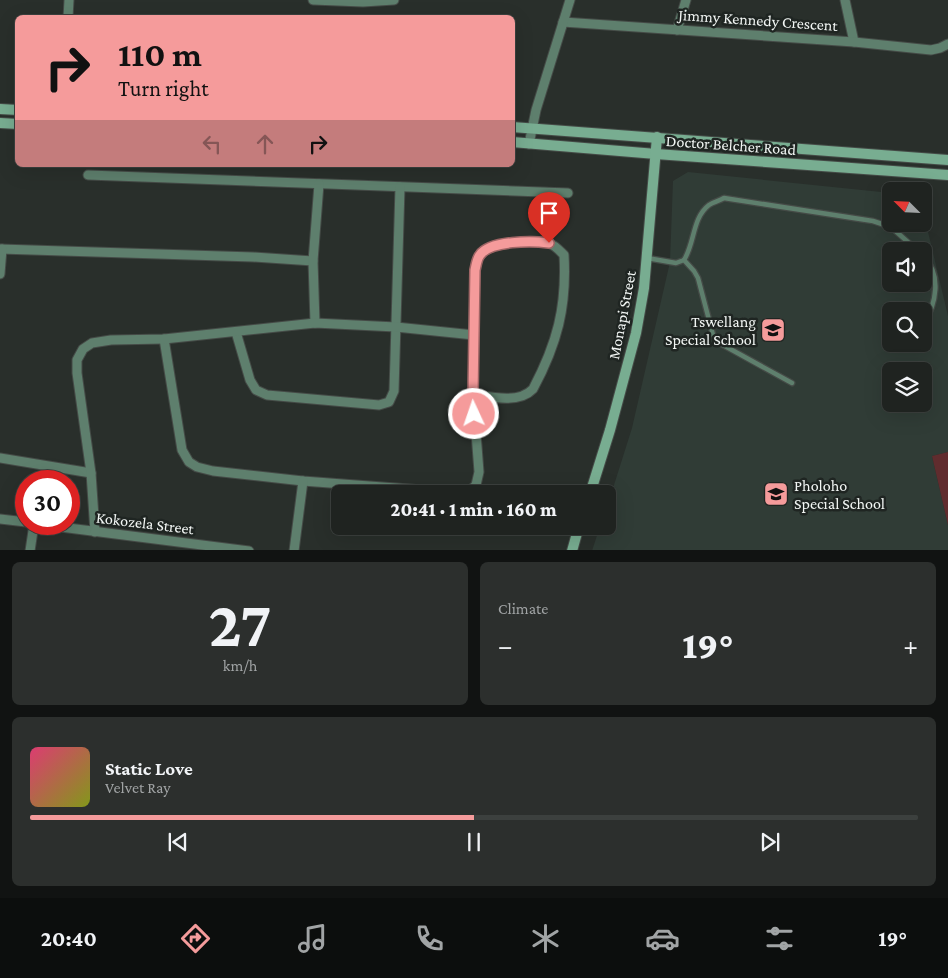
<!DOCTYPE html>
<html lang="en">
<head>
<meta charset="utf-8">
<style>
  body { margin:0; font-family:"Crimson Pro",serif; background:#2c2f2d; color:#f1f3f6; height:100vh; display:flex; flex-direction:column; font-size:19px; white-space:nowrap }
  * { box-sizing:border-box; margin:0 }
  p { font-size:16px; color:#a1a4a5 }
  .icon { flex:none; width:28px; height:28px; fill:none; stroke:currentColor; stroke-width:2; stroke-linecap:round; stroke-linejoin:round }
  .map { position:relative; height:550px; overflow:hidden }
  .details { display:flex; flex-direction:column; gap:12px; padding:12px; background:#111312; flex:1 }
  .details>* { flex:none }
  .banner { position:absolute; left:15px; top:15px; width:500px; height:152px; border-radius:8px; box-shadow:0 5px 20px #0002,0 0 0 1px #3c403e; background:#f59b9b; color:#111; overflow:hidden }
  .needle { width:32px; rotate:294deg }
  .controls { position:absolute; left:882px; top:182px; display:grid; gap:10px }
  .controls a { display:grid; place-items:center; width:50px; height:50px; border-radius:8px; background:#1f2320; box-shadow:0 5px 20px #0002,0 0 0 1px #3c403e; font-size:25px }
  .speed { position:absolute; left:15px; top:470px; display:flex; gap:10px; font-size:25px; font-weight:700; text-align:center }
  .speed>* { display:grid; place-content:center; width:65px; height:65px; border-radius:50%; background:#1f2320; box-shadow:0 5px 20px #0002,0 0 0 1px #3c403e; line-height:1 }
  .speed .limit { border:8px solid #d22; background:#fff; color:#111 }
  .pin { position:absolute; display:grid; place-items:center; width:42px; height:42px; color:#fff; margin:-51px -21px; border-radius:50% 50% 50% 0; rotate:-45deg; box-shadow:0 0 5px #0007 }
  .pin .icon { rotate:45deg }
  .me { position:absolute; width:55px; margin:-28px; rotate:357deg; stroke-linejoin:round; filter:drop-shadow(0 0 4px #0008) }
  .turn { display:flex; align-items:center; gap:18px; height:105px; padding:0 20px; font-size:22px }
  .turn .icon { width:65px; height:65px; stroke-width:2.5 }
  .turn b { display:block; font-size:35px; line-height:42px }
  .lanes { display:flex; align-items:center; height:48px; padding:0 20px; background:#0003; justify-content:center; gap:25px; direction:ltr }
  .lanes .off { opacity:.35 }
  .big { font-size:38px; font-weight:800; line-height:1.1 }
  .details .tile { flex:1; display:flex; flex-direction:column; justify-content:center; gap:8px; min-width:0; padding:0 18px; border-radius:8px; background:#2c2f2d }
  .details .dial { align-items:center; gap:0 }
  .dial b { font-size:65px; line-height:1 }
  .song { display:flex; align-items:center; gap:15px }
  .cover { width:60px; height:60px; border-radius:8px; background:linear-gradient(135deg,hsl(340 70% 55%),hsl(70 70% 35%)) }
  .played { height:5px; border-radius:2px; background:linear-gradient(90deg,#f59b9b 50%,#3c403e 50%) }
  .keys { display:flex; justify-content:space-around; direction:ltr }
  .heat { display:flex; justify-content:space-between; align-items:center; font-size:28px; direction:ltr }
  .details .tiles { flex:1; display:grid; gap:12px; grid-template-columns:1fr 1fr }
  .tile:last-child { grid-column:span 2 }
  .trip { position:absolute; left:331px; top:485px; width:285px; height:50px; border-radius:8px; background:#1f2320; box-shadow:0 5px 20px #0002,0 0 0 1px #3c403e; font-weight:800; line-height:50px; text-align:center }
  .menu { display:flex; height:80px; justify-content:space-around; align-items:center; background:#0c0e0d; color:#a1a4a5 }
  .menu .icon { width:35px; height:35px }
  .menu .on { color:#f59b9b }
  .menu b { font-size:22px; color:#f1f3f6 }
  .map>svg:first-child { display:block }
  .built { fill:#303c36; fill-rule:evenodd }
  .green { fill:#602c2e }
  .lines { fill:none; stroke-linecap:round; stroke-linejoin:round }
  .lane-casing { stroke:#454b47; stroke-width:7 }
  .street-casing { stroke:#454b47; stroke-width:11 }
  .secondary-casing { stroke:#454b47; stroke-width:12 }
  .lane { stroke:#5e7f6d; stroke-width:4.5 }
  .street { stroke:#5e7f6d; stroke-width:9 }
  .secondary { stroke:#78ad91; stroke-width:10 }
  .route-casing { stroke:#9f6565; stroke-width:12 }
  .route { stroke:#f59b9b; stroke-width:9 }
  .labels { text-anchor:middle; dominant-baseline:central; stroke-width:5; stroke-linejoin:round; paint-order:stroke }
  .street-label { font-size:16px; fill:#f2f6f4; stroke:#1f2522 }
  .poi-label { font-size:16px; fill:#f2f6f4; stroke:#1f2522; text-anchor:end }
</style>
</head>
<body>
<div class="map">
<svg width="948" height="551" viewBox="0 0 948 551">
  <rect width="100%" height="100%" fill="#292f2b"/>
  <path class="built" d="M688,172L891,193V224H924V215L948,316V452L932,456L948,525V550L592,551L600,526H608V504L632,428L670,262L673,181ZM891,251H924V284H891ZM891,311H924V344H891ZM891,371H924V404H891Z"/>
  <path class="green" d="M948,452V525L932,456Z"/>
  <g class="lines">
    <defs>
      <g id="lane">
        <path d="M924,257C942,275 936,304 924,323"/>
        <path d="M647,258L676,263L684,260C695,243 692,218 709,205C713,202 719,201 724,198L873,221L891,227L918,251"/>
        <path d="M684,260L694,271L698,278L713,335L723,345L792,383"/>
        <path d="M909,346L910,344"/>
      </g>
      <g id="street">
        <path d="M313,0L363,2L394,0"/>
        <path d="M845,0L854,42"/>
        <path d="M68,18L69,0"/>
        <path d="M563,22L854,42L931,50L940,48L948,44"/>
        <path d="M677,30L686,0"/>
        <path d="M529,144L536,110L570,0"/>
        <path d="M88,175L568,193"/>
        <path d="M0,249L253,257L313,261"/>
        <path d="M0,274L2,249"/>
        <path d="M315,323L313,261L319,184"/>
        <path d="M236,332L250,380L256,390L267,395L379,405L389,402L394,391L400,187"/>
        <path d="M164,339L182,450L189,462L197,467L213,471L303,481L462,493L469,492L476,485L479,472L473,394L475,270C476,266 477,258 480,255C489,242 534,239 548,243C555,245 559,250 564,255C567,307 557,344 533,389C519,404 491,397 473,394"/>
        <path d="M0,458L91,473"/>
        <path d="M0,519L26,522"/>
        <path d="M37,524L249,551"/>
        <path d="M95,532L91,473L77,373V360L83,349L92,343L111,340L164,339L315,323L396,327L474,335"/>
        <path d="M30,551L34,524"/>
        <path d="M294,551L303,481"/>
      </g>
      <g id="secondary">
        <path d="M0,109L18,110"/>
        <path d="M0,123L18,124"/>
        <path d="M512,127L948,160"/>
        <path d="M512,142L656,154L948,175"/>
        <path d="M590,494L610,430L636,333L644,288L657,137"/>
        <path d="M572,551L579,526"/>
      </g>
    </defs>
    <use href="#lane" class="lane-casing"/>
    <use href="#street" class="street-casing"/>
    <use href="#secondary" class="secondary-casing"/>
    <use href="#lane" class="lane"/>
    <use href="#street" class="street"/>
    <use href="#secondary" class="secondary"/>
  </g>
  <g class="lines">
    <defs>
      <path id="route" d="M474,414L473,394L475,270C476,266 477,258 480,255C490,240 533,241 549,243"/>
    </defs>
    <use href="#route" class="route-casing"/>
    <use href="#route" class="route"/>
  </g>
  <defs>
    <symbol id="school-square" viewBox="-11 -11 22 22"><rect x="-9" y="-9" width="18" height="18" rx="4" fill="#f59b9b" stroke="#1f2522"/><path d="M0-5L7-2L0 1L-7-2ZM-4 1L0 2.5L4 1V4Q0 6-4 4Z" fill="#111"/></symbol>
  </defs>
  <g fill-rule="evenodd">
    <use href="#school-square" x="759" y="316" width="28" height="28"/>
    <use href="#school-square" x="762" y="480" width="28" height="28"/>
  </g>
  <g class="labels">
    <g class="street-label">
      <text transform="translate(758 20) rotate(4)">Jimmy Kennedy Crescent</text>
      <text transform="translate(731 145) rotate(4)">Doctor Belcher Road</text>
      <text transform="translate(622 315) rotate(-79)">Monapi Street</text>
      <text transform="translate(145 523) rotate(7)">Kokozela Street</text>
    </g>
    <g class="poi-label">
      <text x="756" y="321">Tswellang<tspan x="756" dy="18">Special School</tspan></text>
      <text x="794" y="485" text-anchor="start">Pholoho<tspan x="794" dy="18">Special School</tspan></text>
    </g>
  </g>
</svg>
<div class="controls">
<a><svg class="needle" viewBox="-14 -14 28 28"><path d="M0-13l5 13h-10z" fill="#e53935"/><path d="M0 13l5-13h-10z" fill="#a1a4a5"/></svg></a>
<a><svg class="icon" aria-label="sound" viewBox="0 0 24 24"><path d="M4 9h4l5-4v14l-5-4H4zM17 9q2 3 0 6"/></svg></a>
<a><svg class="icon" aria-label="search" viewBox="0 0 24 24"><circle cx="10" cy="10" r="6"/><path d="M15 15l6 6"/></svg></a>
<a><svg class="icon" aria-label="layers" viewBox="0 0 24 24"><path d="M12 4l9 5-9 5-9-5zM3 14l9 5 9-5"/></svg></a>
</div>
<div class="speed"><div class="limit">30</div></div>
<div class="pin" style="left:549px;top:243px;background:#d93025"><svg class="icon" aria-label="arrive" viewBox="0 0 24 24"><path d="M6 21V4h12l-3 4 3 4H6"/></svg></div>
<svg class="me" style="left:474px;top:414px" viewBox="-20 -20 40 40"><circle r="17" fill="#f59b9b" stroke="#fff" stroke-width="3"/><path d="M0-11L8 9 0 5-8 9z" fill="#fff"/></svg>
<div class="trip">20:41 · 1 min · 160 m</div>
<div class="banner">
<div class="turn"><svg class="icon" aria-label="right" viewBox="0 0 24 24"><path d="M7 20v-9h11M14 6l5 5-5 5"/></svg><div><b>110 m</b>Turn right</div></div>
<div class="lanes"><svg class="icon off" aria-label="left" viewBox="0 0 24 24"><path d="M17 20v-9H6M10 6l-5 5 5 5"/></svg><svg class="icon off" aria-label="ahead" viewBox="0 0 24 24"><path d="M12 20V5M6 11l6-6 6 6"/></svg><svg class="icon" aria-label="right" viewBox="0 0 24 24"><path d="M7 20v-9h11M14 6l5 5-5 5"/></svg></div>
</div>
</div>
<section class="details">
<div class="tiles">
<div class="tile dial"><b>27</b><p>km/h</p></div>
<div class="tile"><p>Climate</p>
<div class="heat"><a>−</a><b class="big">19°</b><a>+</a></div>
</div>
<div class="tile">
<div class="song"><i class="cover"></i><div><b>Static Love</b><p>Velvet Ray</p></div></div>
<div class="played"></div>
<div class="keys"><svg class="icon" aria-label="previous" viewBox="0 0 24 24"><path d="M18 5L8 12l10 7zM5 5v14"/></svg><svg class="icon" aria-label="pause" viewBox="0 0 24 24"><path d="M8 5v14M16 5v14"/></svg><svg class="icon" aria-label="next" viewBox="0 0 24 24"><path d="M6 5l10 7-10 7zM19 5v14"/></svg></div>
</div>
</div>
</section>
<nav class="menu">
<b>20:40</b>
<svg class="icon on" aria-label="directions" viewBox="0 0 24 24"><path d="M12 3l9 9-9 9-9-9zM9 14v-3h6M13 9l2 2-2 2"/></svg>
<svg class="icon" aria-label="music" viewBox="0 0 24 24"><path d="M9 18V5l10-2v13"/><circle cx="6" cy="18" r="3"/><circle cx="16" cy="16" r="3"/></svg>
<svg class="icon" aria-label="phone" viewBox="0 0 24 24"><path d="M5 4h4l2 5-3 2q2 4 5 5l2-3 5 2v4C11 20 4 13 5 4z"/></svg>
<svg class="icon" aria-label="climate" viewBox="0 0 24 24"><path d="M12 3v18M4 7l16 10M4 17L20 7"/></svg>
<svg class="icon" aria-label="car" viewBox="0 0 24 24"><path d="M5 17H2v-5l4-1 3-4h7l3 4 3 1v5h-3M9 17h6M6 11h13"/><circle cx="7" cy="17" r="2"/><circle cx="17" cy="17" r="2"/></svg>
<svg class="icon" aria-label="filters" viewBox="0 0 24 24"><path d="M4 7h16M4 17h16"/><circle cx="9" cy="7" r="2"/><circle cx="15" cy="17" r="2"/></svg>
<b>19°</b>
</nav>
</body>
</html>
